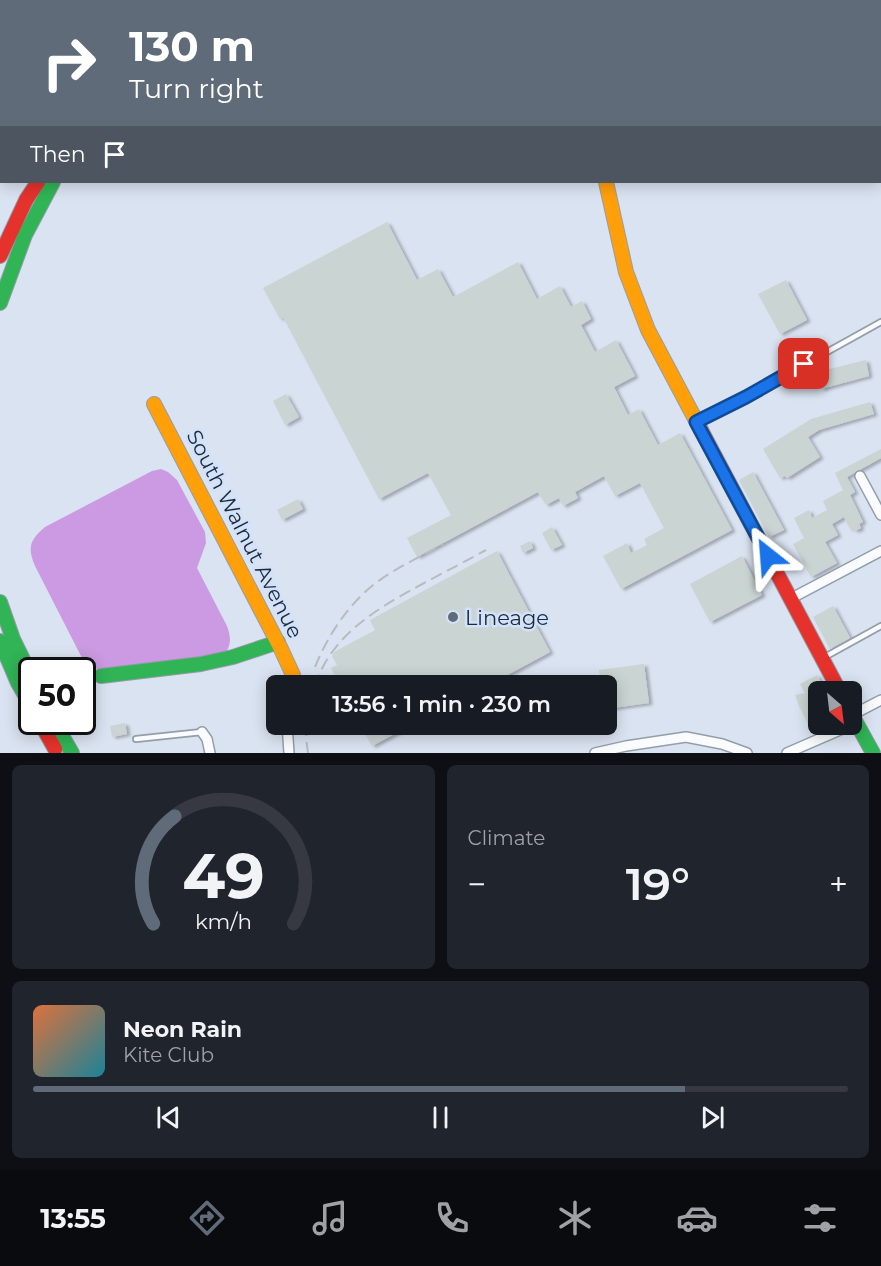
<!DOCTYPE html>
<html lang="en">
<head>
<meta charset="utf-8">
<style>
  body { margin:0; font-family:Montserrat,sans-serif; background:#20242c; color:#f1f3f6; height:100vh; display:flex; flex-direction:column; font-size:22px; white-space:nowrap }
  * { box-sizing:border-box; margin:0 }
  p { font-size:20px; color:#9ea1a6 }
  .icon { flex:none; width:33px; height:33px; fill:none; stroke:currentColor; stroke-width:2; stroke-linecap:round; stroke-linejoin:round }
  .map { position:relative; height:753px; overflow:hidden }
  .sheet { display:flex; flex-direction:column; gap:12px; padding:12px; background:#0d0f14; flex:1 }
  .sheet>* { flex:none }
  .banner { position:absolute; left:0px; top:0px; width:882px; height:183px; box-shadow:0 3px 15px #0003; background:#606b79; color:#fff; overflow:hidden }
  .needle { width:39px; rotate:152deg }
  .controls { position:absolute; left:808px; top:681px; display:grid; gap:12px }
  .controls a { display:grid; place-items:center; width:54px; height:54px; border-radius:9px; background:#171b24; box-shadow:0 3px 15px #0003; font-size:30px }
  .speed { position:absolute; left:18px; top:657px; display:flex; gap:12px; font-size:30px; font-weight:700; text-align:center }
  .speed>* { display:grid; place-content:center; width:78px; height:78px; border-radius:50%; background:#171b24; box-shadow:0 3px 15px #0003; line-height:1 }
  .speed .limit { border:3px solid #111; border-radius:9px; background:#fff; color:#111 }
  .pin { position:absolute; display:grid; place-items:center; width:51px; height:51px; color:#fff; margin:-26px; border-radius:12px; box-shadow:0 3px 9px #0006 }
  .me { position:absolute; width:66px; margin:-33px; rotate:332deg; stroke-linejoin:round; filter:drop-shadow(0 0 4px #0008) }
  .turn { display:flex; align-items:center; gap:21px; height:126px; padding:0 30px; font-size:27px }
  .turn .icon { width:78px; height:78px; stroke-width:2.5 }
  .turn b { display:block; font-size:42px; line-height:51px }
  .then { display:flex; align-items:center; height:57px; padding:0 30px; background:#0003; gap:12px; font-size:22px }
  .big { font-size:45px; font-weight:600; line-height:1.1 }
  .sheet .card { flex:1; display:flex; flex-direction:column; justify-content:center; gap:9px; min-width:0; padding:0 21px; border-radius:9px; background:#20242c }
  .sheet .dial { align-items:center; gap:0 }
  .dial svg { height:156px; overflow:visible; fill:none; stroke:#363941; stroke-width:7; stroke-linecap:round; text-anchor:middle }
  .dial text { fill:#f1f3f6; stroke:none }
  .song { display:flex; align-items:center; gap:18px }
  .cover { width:72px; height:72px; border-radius:9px; background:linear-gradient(135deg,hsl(20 70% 55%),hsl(190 70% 35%)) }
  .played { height:6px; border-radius:3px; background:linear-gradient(90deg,#606b79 80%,#363941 80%) }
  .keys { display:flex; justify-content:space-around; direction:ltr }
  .heat { display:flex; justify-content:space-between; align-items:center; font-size:33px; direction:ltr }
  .sheet .tiles { flex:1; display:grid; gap:12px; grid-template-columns:1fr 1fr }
  .card:last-child { grid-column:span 2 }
  .trip { position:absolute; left:266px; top:675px; width:351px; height:60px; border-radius:9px; background:#171b24; box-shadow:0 3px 15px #0003; font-weight:600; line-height:60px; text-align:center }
  .dock { display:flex; height:96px; justify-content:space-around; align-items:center; background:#090b0e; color:#9ea1a6 }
  .dock .icon { width:42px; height:42px }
  .dock .current { color:#606b79 }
  .dock b { font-size:27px; color:#f1f3f6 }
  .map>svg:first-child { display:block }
  .green { fill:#decaab }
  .water { fill:#cb9ae2 }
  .building { fill:#cad4d2; filter:url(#shadow) }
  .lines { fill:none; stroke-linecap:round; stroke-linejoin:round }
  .lane-casing { stroke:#949daa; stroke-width:8 }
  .street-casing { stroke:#949daa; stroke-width:12 }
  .fast-casing { stroke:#949daa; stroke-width:16 }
  .slow-casing { stroke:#949daa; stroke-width:16 }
  .jam-casing { stroke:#949daa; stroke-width:16 }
  .path { stroke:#cfd2d6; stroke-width:1.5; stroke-dasharray:1.5 4.5; stroke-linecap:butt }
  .lane { stroke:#f9fbfd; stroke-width:4.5 }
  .street { stroke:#f9fbfd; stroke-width:9 }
  .fast { stroke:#30b455; stroke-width:14 }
  .slow { stroke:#ff9f0a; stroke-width:14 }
  .jam { stroke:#e5322d; stroke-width:14 }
  .rail { stroke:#b9bbbf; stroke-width:2; stroke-dasharray:12 6; stroke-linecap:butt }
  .route-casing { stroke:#114b97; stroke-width:15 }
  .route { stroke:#1a73e8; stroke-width:10 }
  .poi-dot { fill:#606b79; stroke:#d1e2fa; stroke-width:2 }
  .labels { text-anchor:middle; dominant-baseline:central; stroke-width:5; stroke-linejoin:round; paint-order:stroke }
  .street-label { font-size:21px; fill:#1f2a39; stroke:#d1e2fa }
  .poi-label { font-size:21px; fill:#1f2a39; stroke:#d1e2fa; text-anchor:start }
</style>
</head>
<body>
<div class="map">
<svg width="881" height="753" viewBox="0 0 881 753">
  <defs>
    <filter id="shadow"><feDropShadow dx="3.5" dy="2" stdDeviation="1.5" flood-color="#0004"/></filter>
  </defs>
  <rect width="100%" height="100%" fill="#dae3f1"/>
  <path class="green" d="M0,0H191L188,2H2L1,83L0,80Z"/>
  <path class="water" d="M161,469L168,472L177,480L205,532L206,543L197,568L227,626C231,637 232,647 223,655L106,672C96,670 90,665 82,658L35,566C27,547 30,540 45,527L152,471Z"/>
  <g class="building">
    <path d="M387,222L417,280L438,269L453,297L518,262L537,299L560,286L571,307L582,301L591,319L581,325L595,352L616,340L635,376L614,387L628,415L639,409L658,445L680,433L732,530L621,589L603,556L627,543L631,553L647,545L644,539L664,528L640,483L615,496L604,476L575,492L578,498L563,506L559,498L546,505L538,492L417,557L407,538L451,515L428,473L379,499L283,317L280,319L263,288Z"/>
    <path d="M786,280L807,320L780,334L758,294Z"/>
    <path d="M866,360L869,376L821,389L817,372Z"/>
    <path d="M286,394L299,417L285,425L273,401Z"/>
    <path d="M870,402L874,414L819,430L808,437L820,457L787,478L785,476L780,478L763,449L811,419Z"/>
    <path d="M881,449V458L847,477L855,492L850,495L863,522L859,524L861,528L855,531L853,528L850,529L844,517L832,524L838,535L825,542L837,563L811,577L793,544L804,538L794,518L809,510L812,518L827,510L823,501L843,490L835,473Z"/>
    <path d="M753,472L784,530L769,537L739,480Z"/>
    <path d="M298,499L303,509L282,520L277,510Z"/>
    <path d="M552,527L562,545L551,550L542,533Z"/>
    <path d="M530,541L533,548L523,553L520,546Z"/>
    <path d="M497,551L550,652L487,686H340L331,668L337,665L332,656L334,652L375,630L370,620Z"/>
    <path d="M742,556L762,595L710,622L690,584Z"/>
    <path d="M833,606L850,638L830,649L813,617Z"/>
    <path d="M644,664L649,703L606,709V686H601L599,670Z"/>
    <path d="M817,675L826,692H819V721L809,726L799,706L795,695L805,693L800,684Z"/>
    <path d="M125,723L127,734L112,737L110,726Z"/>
    <path d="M360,724H413L372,746Z"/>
  </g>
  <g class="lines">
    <defs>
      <g id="lane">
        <path d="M699,420L746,397L881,322"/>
        <path d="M823,658L881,626"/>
        <path d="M136,739L202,732"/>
      </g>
      <g id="street">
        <path d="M860,476L881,515"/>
        <path d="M790,599L881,551"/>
        <path d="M852,715L881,700"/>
        <path d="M287,724L289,753"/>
        <path d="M202,732L207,739L210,753"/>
        <path d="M595,753L626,746L686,737L722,744L747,753"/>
        <path d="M787,753L856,723"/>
      </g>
      <g id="fast">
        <path d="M544,0L545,2"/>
        <path d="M0,303L25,235L53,182"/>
        <path d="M0,602L13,639L32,678"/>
        <path d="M0,641L18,683L32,707"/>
        <path d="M101,676L201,664L233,657L278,642"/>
        <path d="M852,715L873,753"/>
        <path d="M54,722L72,753"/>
      </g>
      <g id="slow">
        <path d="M606,182L626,272L648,330L701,430"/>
        <path d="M154,404L281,649L293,675V686"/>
      </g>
      <g id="jam">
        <path d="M213,2L215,0"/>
        <path d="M252,2L254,0"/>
        <path d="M0,256L26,200L38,182"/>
        <path d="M701,430L840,692"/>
        <path d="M40,722L55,749"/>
      </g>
    </defs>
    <use href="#lane" class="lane-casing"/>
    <use href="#street" class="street-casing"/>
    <use href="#fast" class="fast-casing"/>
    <use href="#slow" class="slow-casing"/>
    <use href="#jam" class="jam-casing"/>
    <path class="path" d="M880,130H881"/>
    <use href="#lane" class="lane"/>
    <use href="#street" class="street"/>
    <use href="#fast" class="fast"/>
    <use href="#slow" class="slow"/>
    <use href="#jam" class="jam"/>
    <g class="rail">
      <path d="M315,667C326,640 342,614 364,593C386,572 417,559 443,544"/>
      <path d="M315,686C331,634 380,607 424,583C445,572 466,561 486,550"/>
      <path d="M308,724L306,738L308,753"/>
    </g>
  </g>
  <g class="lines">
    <defs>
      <path id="route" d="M768,556L696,422L746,397L804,364"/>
    </defs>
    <use href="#route" class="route-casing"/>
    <use href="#route" class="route"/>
  </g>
  <circle class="poi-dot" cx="453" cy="617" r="6"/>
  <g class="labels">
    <g class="street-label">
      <text transform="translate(245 534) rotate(63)">South Walnut Avenue</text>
    </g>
    <g class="poi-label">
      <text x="465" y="617">Lineage</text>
    </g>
  </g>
</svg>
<div class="controls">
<a><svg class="needle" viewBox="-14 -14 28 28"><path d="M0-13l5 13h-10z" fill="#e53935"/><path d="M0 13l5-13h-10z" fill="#9ea1a6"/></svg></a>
</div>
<div class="speed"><div class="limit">50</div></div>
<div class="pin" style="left:804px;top:364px;background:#d93025"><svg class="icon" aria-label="arrive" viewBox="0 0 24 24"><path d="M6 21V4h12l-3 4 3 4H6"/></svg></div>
<svg class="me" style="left:768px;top:556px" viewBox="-20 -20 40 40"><path d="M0-17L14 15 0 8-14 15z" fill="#1a73e8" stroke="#fff" stroke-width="4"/></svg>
<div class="trip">13:56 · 1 min · 230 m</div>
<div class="banner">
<div class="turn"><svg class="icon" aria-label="right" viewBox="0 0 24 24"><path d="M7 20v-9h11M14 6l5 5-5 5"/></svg><div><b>130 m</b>Turn right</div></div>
<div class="then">Then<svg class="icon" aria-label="arrive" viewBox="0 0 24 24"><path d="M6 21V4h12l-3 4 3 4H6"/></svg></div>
</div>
</div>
<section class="sheet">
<div class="tiles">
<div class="card dial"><svg viewBox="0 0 100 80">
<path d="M14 69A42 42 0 1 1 86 69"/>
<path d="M14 69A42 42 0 0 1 25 14" stroke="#606b79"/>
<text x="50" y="56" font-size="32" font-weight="700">49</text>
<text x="50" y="72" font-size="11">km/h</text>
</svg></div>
<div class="card"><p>Climate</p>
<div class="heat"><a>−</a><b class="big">19°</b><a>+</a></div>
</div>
<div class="card">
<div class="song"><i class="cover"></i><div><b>Neon Rain</b><p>Kite Club</p></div></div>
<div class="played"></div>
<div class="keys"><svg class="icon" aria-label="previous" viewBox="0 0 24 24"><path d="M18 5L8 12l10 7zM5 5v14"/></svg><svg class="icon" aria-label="pause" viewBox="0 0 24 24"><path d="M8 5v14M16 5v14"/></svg><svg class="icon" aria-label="next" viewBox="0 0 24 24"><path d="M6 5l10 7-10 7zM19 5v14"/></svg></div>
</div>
</div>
</section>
<nav class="dock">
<b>13:55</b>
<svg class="icon current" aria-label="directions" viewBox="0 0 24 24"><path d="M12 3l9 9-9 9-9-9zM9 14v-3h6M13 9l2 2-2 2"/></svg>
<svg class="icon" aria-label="music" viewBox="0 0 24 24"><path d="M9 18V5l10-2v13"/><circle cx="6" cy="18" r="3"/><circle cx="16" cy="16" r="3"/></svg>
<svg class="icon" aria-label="phone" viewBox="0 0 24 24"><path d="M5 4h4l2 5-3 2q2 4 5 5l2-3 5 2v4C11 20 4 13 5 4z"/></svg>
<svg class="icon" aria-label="climate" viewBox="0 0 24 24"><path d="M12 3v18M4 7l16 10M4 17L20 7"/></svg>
<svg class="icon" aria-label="car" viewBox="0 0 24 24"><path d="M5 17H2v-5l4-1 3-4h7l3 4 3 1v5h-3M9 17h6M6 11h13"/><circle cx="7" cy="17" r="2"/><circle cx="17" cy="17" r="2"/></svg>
<svg class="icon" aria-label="filters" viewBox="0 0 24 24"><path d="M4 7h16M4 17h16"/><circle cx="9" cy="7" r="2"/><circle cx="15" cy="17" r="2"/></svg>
</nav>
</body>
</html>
